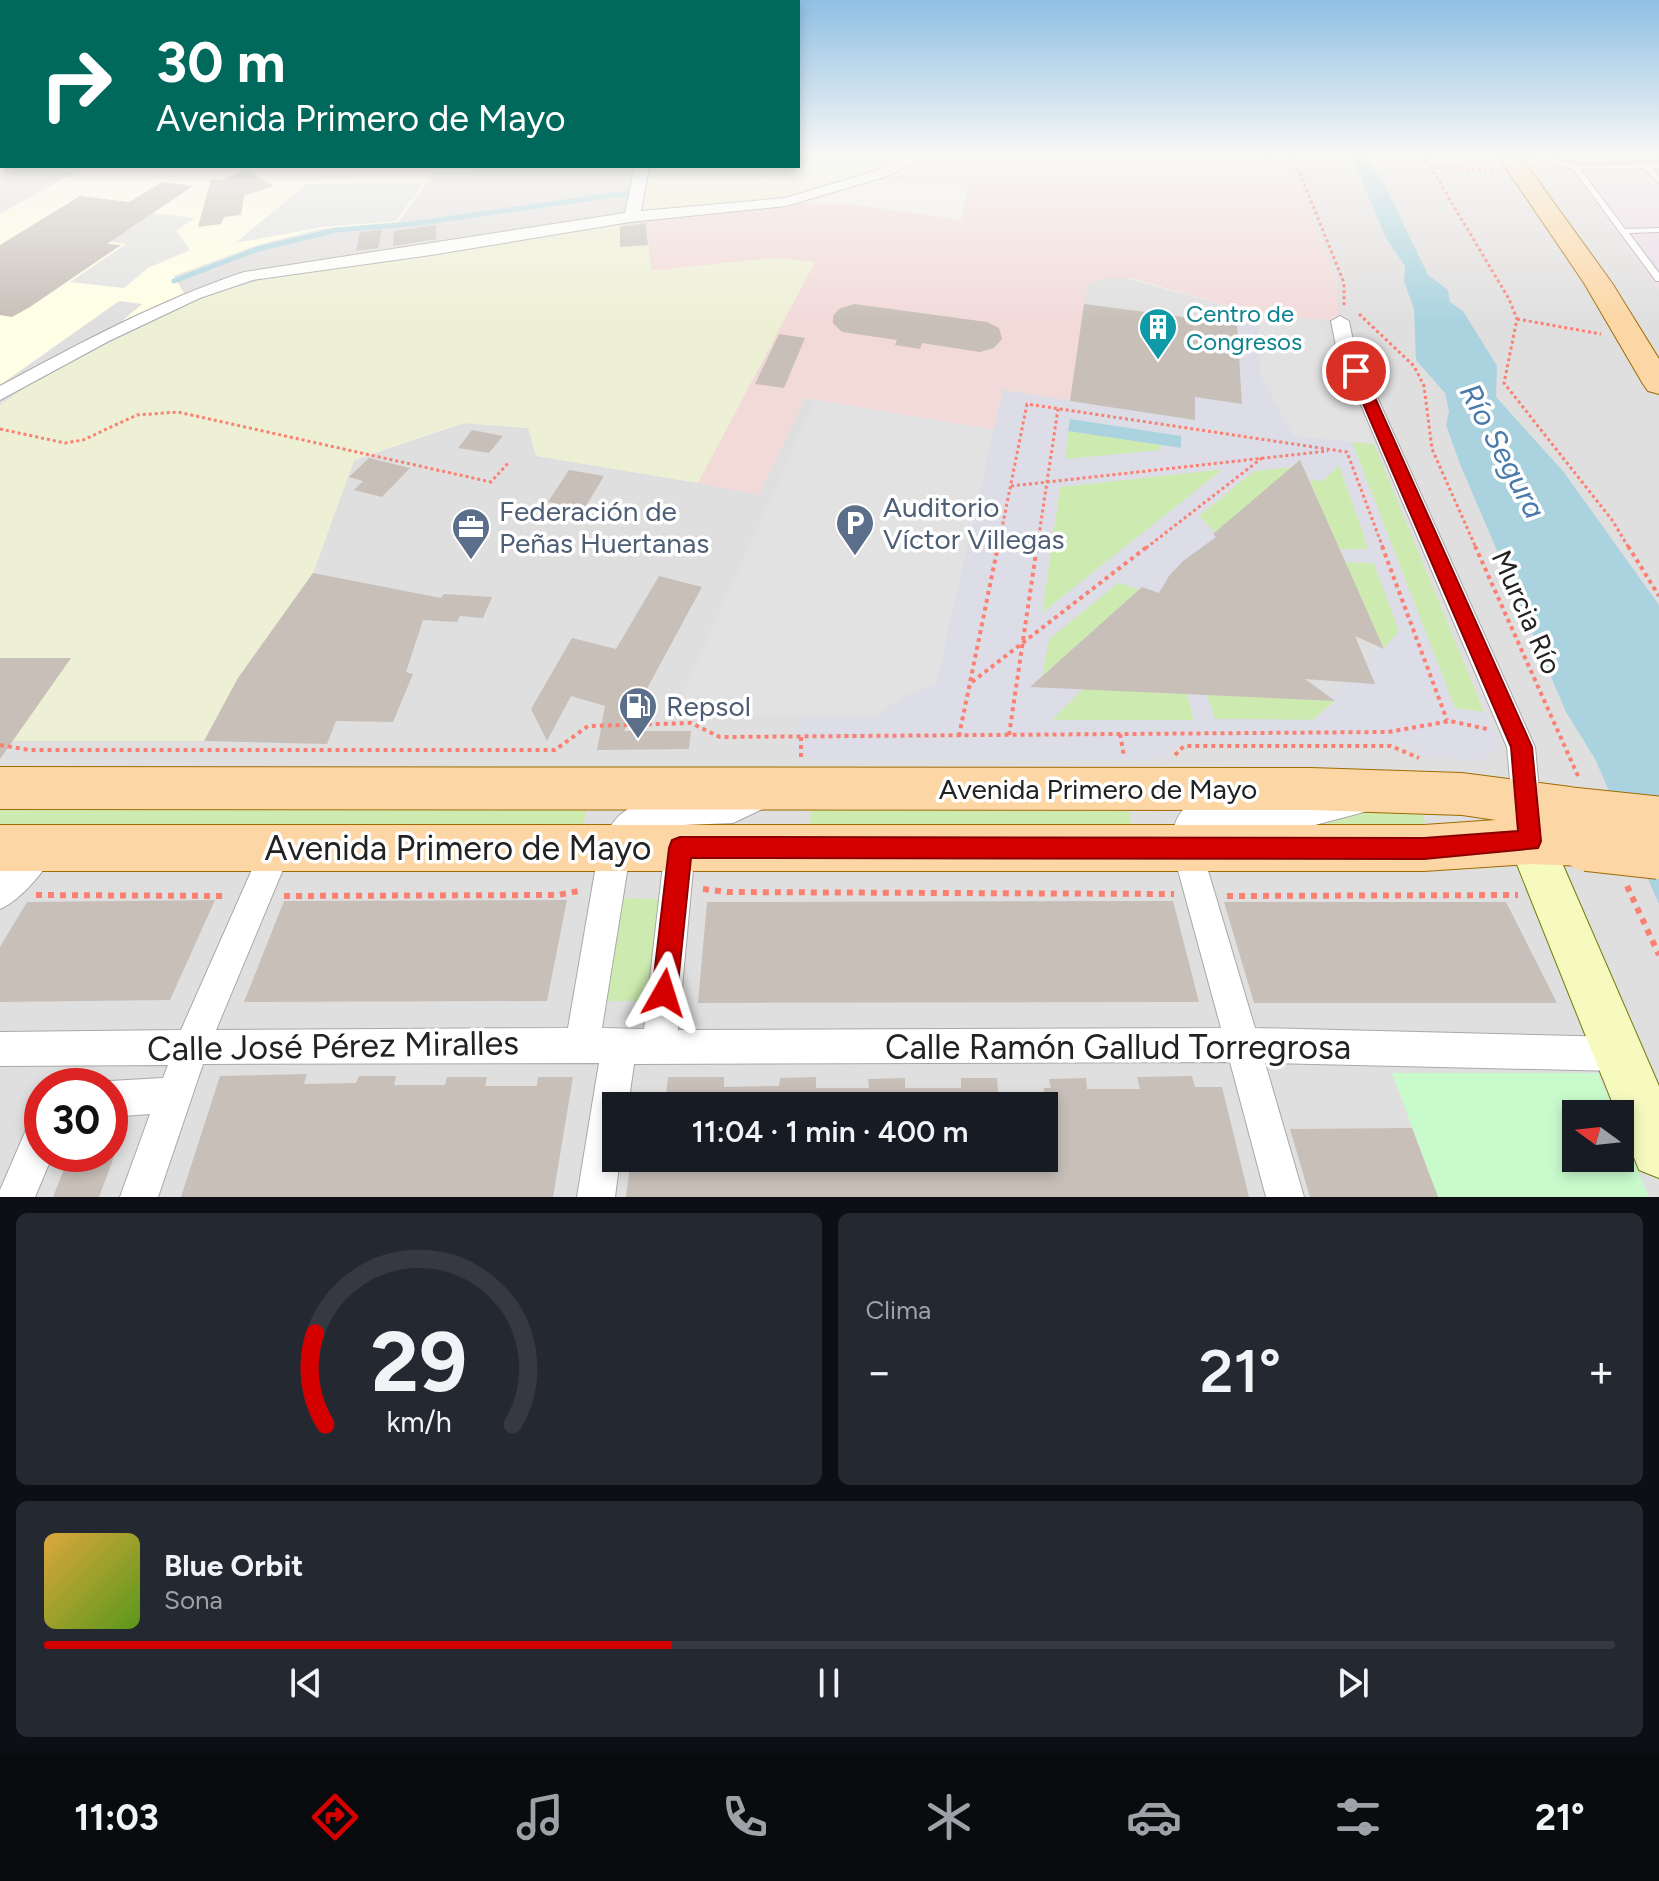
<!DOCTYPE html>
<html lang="es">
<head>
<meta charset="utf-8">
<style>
  body { margin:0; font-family:Figtree,sans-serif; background:#242831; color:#f1f3f6; height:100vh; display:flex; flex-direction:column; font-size:30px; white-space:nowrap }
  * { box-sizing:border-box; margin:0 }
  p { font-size:26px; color:#9ea1a6 }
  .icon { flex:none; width:44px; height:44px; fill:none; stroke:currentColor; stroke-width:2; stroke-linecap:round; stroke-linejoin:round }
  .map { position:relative; height:1197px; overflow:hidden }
  .drawer { display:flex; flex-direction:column; gap:16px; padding:16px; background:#0d0f14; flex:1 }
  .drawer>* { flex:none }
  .top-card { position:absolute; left:0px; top:0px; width:800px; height:168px; box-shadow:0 4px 12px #0003; background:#00695c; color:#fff; overflow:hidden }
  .needle { width:52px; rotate:285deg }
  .fabs { position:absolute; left:1562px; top:1100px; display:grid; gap:16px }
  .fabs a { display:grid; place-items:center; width:72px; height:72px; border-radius:0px; background:#171b24; box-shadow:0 4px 12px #0003; font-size:40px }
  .speed { position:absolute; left:24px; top:1068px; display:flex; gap:16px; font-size:40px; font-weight:700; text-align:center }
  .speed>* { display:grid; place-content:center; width:104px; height:104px; border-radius:50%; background:#171b24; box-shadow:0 4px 12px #0003; line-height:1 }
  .speed .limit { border:12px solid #d22; background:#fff; color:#111 }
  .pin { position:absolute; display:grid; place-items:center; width:68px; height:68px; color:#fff; margin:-34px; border:4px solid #fff; border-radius:50%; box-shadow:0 2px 8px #0007 }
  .me { position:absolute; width:88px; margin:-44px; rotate:6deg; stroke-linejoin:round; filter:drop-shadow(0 0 6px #0008) }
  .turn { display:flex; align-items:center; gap:28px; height:168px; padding:0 24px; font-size:36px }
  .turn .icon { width:104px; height:104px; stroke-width:2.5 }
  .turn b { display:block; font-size:56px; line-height:68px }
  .big { font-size:60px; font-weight:600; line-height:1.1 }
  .drawer .tile { flex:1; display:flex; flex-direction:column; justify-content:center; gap:12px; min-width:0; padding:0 28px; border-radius:12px; background:#242831 }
  .drawer .dial { align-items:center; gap:0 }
  .dial svg { height:208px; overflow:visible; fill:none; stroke:#363941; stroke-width:7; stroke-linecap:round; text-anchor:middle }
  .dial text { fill:#f1f3f6; stroke:none }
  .song { display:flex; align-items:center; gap:24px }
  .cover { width:96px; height:96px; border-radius:12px; background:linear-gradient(135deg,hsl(40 70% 55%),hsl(90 70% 35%)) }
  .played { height:8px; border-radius:4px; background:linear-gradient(90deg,#d40000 40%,#363941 40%) }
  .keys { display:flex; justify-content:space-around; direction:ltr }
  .heat { display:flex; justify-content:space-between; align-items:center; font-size:44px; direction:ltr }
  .drawer .tiles { flex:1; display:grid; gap:16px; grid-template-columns:1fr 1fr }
  .tile:last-child { grid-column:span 2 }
  .trip { position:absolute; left:602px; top:1092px; width:456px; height:80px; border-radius:0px; background:#171b24; box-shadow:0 4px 12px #0003; font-weight:600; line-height:80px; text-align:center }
  .tab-bar { display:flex; height:128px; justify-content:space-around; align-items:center; background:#090b0e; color:#9ea1a6 }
  .tab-bar .icon { width:56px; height:56px }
  .tab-bar .current { color:#d40000 }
  .tab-bar b { font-size:36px; color:#f1f3f6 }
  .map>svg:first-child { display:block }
  .residential { fill:#e0dfdf; fill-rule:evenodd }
  .commercial { fill:#f2dad9 }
  .industrial { fill:#ebdbe8 }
  .education { fill:#ffffe5 }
  .farmland { fill:#eef0d5 }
  .grass { fill:#cdebb0 }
  .park { fill:#c8facc }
  .parking { fill:#e2e2e2 }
  .plaza { fill:#dddde8; fill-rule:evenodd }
  .water { fill:#aad3df }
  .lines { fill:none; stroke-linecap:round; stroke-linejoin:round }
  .stream { stroke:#aad3df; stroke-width:5 }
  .building { fill:#c7bfb8 }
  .service-casing { stroke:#a9a9a9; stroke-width:2 }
  .minor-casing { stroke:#a9a9a9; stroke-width:2 }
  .secondary-casing { stroke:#707d05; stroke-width:2 }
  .primary-casing { stroke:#a06b00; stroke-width:2 }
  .path-far2 { stroke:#fa8072; stroke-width:3; stroke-dasharray:3 3; stroke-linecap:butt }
  .path-far1 { stroke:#fa8072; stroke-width:4; stroke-dasharray:4 4; stroke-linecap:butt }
  .path { stroke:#fa8072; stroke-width:6; stroke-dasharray:6 6; stroke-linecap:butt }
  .service { fill:#fff; fill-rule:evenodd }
  .minor { fill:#fff; fill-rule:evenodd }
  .secondary { fill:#f7fabf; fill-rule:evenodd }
  .primary { fill:#fcd6a4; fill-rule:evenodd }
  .primary-bridge-far1-casing { stroke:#a06b00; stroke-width:45; stroke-linecap:butt }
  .primary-bridge-casing { stroke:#a06b00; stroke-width:58; stroke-linecap:butt }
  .primary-bridge-far1 { stroke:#fcd6a4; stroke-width:43 }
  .primary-bridge { stroke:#fcd6a4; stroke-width:56 }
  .route { fill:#d40000; stroke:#8a0000; stroke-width:2 }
  .labels { text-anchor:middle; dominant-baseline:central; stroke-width:7; stroke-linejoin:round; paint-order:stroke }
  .far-culture-label { font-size:24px; fill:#0d838f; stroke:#fff; text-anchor:start }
  .service-label { font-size:28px; fill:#4e5e75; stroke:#fff; text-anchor:start }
  .street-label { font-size:28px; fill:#222; stroke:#fff }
  .water-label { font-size:30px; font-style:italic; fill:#4a7aab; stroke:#fff }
  .near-street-label { font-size:34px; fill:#222; stroke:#fff }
</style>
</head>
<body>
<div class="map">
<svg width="1659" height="1197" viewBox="0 0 1659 1197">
  <rect width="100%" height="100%" fill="#f2efe9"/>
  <g class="residential">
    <path d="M0,156L2,166H653L645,182L641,210L646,223L265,279L203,297L43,375L0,405Z"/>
    <path d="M1286,156H1659V1197H0V658H71L14,740H204L238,678L313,573L354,460L464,423L528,428L815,262L1087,286L1097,279L1120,276L1262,316L1339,320L1336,280ZM42,1086H110V1154H42ZM616,1106H1044V1158H616ZM1576,1114H1620V1158H1576Z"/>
  </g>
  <path class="commercial" d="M934,156H1286L1336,280L1340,321L1262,316L1131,278L1097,279L1087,286L1070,401L1004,390L994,430L805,398L759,495L698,483L814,262L774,258L651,271L646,218L801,203L850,204L961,220L968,186L887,180Z"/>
  <path class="industrial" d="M1605,156H1659V290L1559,159Z"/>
  <path class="education" d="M86,166H476L474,170L434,173L398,222L321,229L258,245L174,276L184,293L122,321L142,304L119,301L0,385V214Z"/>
  <g class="farmland">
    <path d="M798,156H913L874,173L781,200L641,211L645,182L653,166H798Z"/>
    <path d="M619,225L621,247L648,245L652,271L774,258L815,262L698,483L536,456L528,428L464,423L354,460L313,573L238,678L204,741H13L0,658V405L43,375L203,297L265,279Z"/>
  </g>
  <g class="grass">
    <path d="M1068,431L1161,445V450L1064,460Z"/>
    <path d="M1352,442L1374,444L1484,712L1455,708Z"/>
    <path d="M1340,465L1341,472L1369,550L1339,549L1309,479L1312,481Z"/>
    <path d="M1293,467L1215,532L1199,516L1254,471Z"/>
    <path d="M1225,469L1042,613L1060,487Z"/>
    <path d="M1345,562L1374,563L1399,631L1384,649Z"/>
    <path d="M1119,582L1139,590L1042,676L1049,639Z"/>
    <path d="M1083,689L1187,694L1195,720H1050Z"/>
    <path d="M1207,695L1335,701L1313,720L1214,719Z"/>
    <path d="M0,805L587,806L583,827L0,826Z"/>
    <path d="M811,806L1128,807L1132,827L810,826Z"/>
    <path d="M1373,808L1421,814L1426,822L1409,827L1224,828Z"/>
    <path d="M616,898L662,899L648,1001H598Z"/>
  </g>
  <path class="park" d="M1392,1073H1598L1615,1114H1576V1158H1620V1127L1649,1197H1438Z"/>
  <g class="parking">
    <path d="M424,183L396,221L323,227L235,243L307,184Z"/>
    <path d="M151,213L195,218L176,231L190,250L148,268L124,288L70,282L126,244L106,241L124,229H131Z"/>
    <path d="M1262,316L1319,319L1374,444L1293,436L1260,375L1258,332Z"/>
    <path d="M815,400L994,430L936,684L888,705L877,717L673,715Z"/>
  </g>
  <path class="plaza" d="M1237,308L1262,316L1258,332L1260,375L1293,436L1352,442L1455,708L1484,712L1499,747L1486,758L1472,761L1442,756L1427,758L1405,746L1385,741L1185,742L1177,744L1167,756L1160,759H810L796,752L794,728L803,718L877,717L903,696L936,684L1003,390L1194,420L1195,397L1242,404ZM1070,419L1181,448L1161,445L1160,450L1065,459ZM1300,461L1313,481L1315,479L1321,482L1340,465L1369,549H1339L1345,562L1374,563L1399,631L1384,648L1380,647L1366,661L1374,684L1346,682L1330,697L1335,702L1313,720L1215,719L1207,695L1187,694L1194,720H1052L1083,689L1042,676L1049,639L1118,583L1159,593L1169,576L1183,561L1219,540L1199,516L1254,471L1293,467ZM1223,469L1043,612H1042L1060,487Z"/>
  <g class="water">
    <path d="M1351,156H1367L1384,184L1428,275L1448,290L1450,302L1463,311L1497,366L1496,397L1563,471L1659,605V904L1595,759L1566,712L1460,464L1446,425L1449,411L1445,393L1416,360L1414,309L1404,281L1405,266L1386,238Z"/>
    <path d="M1070,419L1181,436V448L1068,431Z"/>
  </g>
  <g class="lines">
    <path class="stream" d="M174,281L258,249L337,230L413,224L628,193"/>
  </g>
  <g class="building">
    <path d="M247,170L274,186L244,196L241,215L224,217L221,224L198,227L211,179L221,180Z"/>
    <path d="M162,182L193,186L107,244L121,245L30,307L12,317L0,315V245L80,196L129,202Z"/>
    <path d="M646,223L648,245L620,247V227Z"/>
    <path d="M436,225V239L393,246L394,231Z"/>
    <path d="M382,230L378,248L356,251L360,232Z"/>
    <path d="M854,304L987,322L999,328L1002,339L994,348L980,352L922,343L920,349L895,345L897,340L842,332L833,323V316L839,309Z"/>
    <path d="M1084,304L1237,324L1242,404L1195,397V420L1070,401Z"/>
    <path d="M779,334L805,338L784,388L755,384Z"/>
    <path d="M472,430L503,436L489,453L458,448Z"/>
    <path d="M369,458L410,468L382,497L354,490L363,481L349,477Z"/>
    <path d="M1300,460L1384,649L1355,636L1375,684L1305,679L1335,701L1030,687L1142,587L1159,593L1169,576L1183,561L1216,537L1213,534Z"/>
    <path d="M569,470L604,476L584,509L548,502Z"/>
    <path d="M313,573L441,598L444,594L492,597L483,618L460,616L457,622L423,620L406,672L413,674L393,722L336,721L327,744L204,741L238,678Z"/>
    <path d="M659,576L702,587L624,731H691L689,749L597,750L605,706L571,696L547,741L531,709L572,638L616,649Z"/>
    <path d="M0,658H71L0,759Z"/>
    <path d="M215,900L170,1000L0,1002V947L27,902Z"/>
    <path d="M567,900L547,1001L244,1002L284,901Z"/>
    <path d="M1173,901L1199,1002L698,1003L707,902Z"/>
    <path d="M1224,902H1506L1557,1003H1254Z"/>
    <path d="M307,1074L304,1084L356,1083L359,1076H396L394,1085H445L447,1077H487L485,1086H537L538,1077H573L553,1197H181L220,1076Z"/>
    <path d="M1192,1076L1195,1087H1222L1249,1197H626L631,1158H1044V1088H1051L1049,1079L1086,1078L1087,1089H1140L1137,1077Z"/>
    <path d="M668,1077H724V1087L779,1086L780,1078L816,1077V1088H869L868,1079L905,1078V1088H961V1078H997L999,1106H665Z"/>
    <path d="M1412,1128L1438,1197H1310L1290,1129Z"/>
    <path d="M70,1154H115L99,1197H53Z"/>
  </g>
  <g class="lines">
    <defs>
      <path id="service" d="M1537,156L1575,165L1659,164V168H1652L1659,177V183L1644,168L1580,169L1625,229L1659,228V232L1629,233L1659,273V281H1656L1573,169L1535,159V157Z"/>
      <g id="minor">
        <path d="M910,156H928L888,176L786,206L630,222L431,255L253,280L200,298L109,341L0,400V386C80,343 158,301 244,272L625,213L635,166H649L641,211L785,198L878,170Z"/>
        <path d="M1340,316L1349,321L1354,346L1535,747L1541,812L1537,821L1527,825L1517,821L1513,812L1507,747L1336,346L1331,321Z"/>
        <path d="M763,782L773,786L777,795L773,804L733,823L658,826L640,831L632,841L602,1028L644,1029L665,848L669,838L680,834L691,838L695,848L678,1030L1221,1028L1173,852C1172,836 1173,815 1188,806C1210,794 1284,802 1313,799C1332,797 1350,786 1368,793L1372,802L1368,811L1315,825L1202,830L1206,864L1255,1028L1618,1037L1630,1042L1635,1054L1630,1066L1618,1071L1265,1063L1304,1197H1266L1230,1062L634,1064L628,1106H616V1158H620L615,1197H577L599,1063L203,1064L158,1197H120L150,1114L110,1117V1086H98L110,1081L163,1078L168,1065L0,1066V1032L181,1030L266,838L277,834L288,838L292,848L216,1030L568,1028L599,848C625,783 666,805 722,799C736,797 749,787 763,782Z"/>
        <path d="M41,834L52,838L56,848C47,869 21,900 0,909V871L30,838Z"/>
        <path d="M42,1118V1154H53L35,1197H0V1190L29,1123Z"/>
      </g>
      <path id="secondary" d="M1518,801L1533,807L1546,826L1659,1086V1178L1639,1170L1620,1122V1114H1617L1512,852L1496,821L1503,807Z"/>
      <g id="primary">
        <path d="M1498,156H1520L1612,283L1659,359V394L1648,391L1643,384L1584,283Z"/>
        <path d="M0,767L1311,768L1462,773L1571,787L1588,794L1595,809L1590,821L1604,827L1612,843L1604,859L1587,866L1530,864L1424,871H0V825H1424L1496,820L1462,815L1311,810L0,809Z"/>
      </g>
    </defs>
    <use href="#service" class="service-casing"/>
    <use href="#minor" class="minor-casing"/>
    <use href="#secondary" class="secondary-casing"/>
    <use href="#primary" class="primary-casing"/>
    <g class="path-far2">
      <path d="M1293,156L1344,283V307"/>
      <path d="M1424,156L1509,299L1517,319L1504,383L1612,520L1629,548"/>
      <path d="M1430,167L1496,171"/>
      <path d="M1359,314L1414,366L1424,386L1432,449L1476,548"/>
      <path d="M1517,319L1601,334"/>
      <path d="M0,429L65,443L83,440L137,415L178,412L491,482L508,463"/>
      <path d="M1011,486L1328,451"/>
      <path d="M998,548L1027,404L1347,452L1383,548"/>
      <path d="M1037,548L1058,409"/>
      <path d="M1146,548L1262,458"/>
    </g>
    <g class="path-far1">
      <path d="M1382,546L1447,720"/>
      <path d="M1475,546L1578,776"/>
      <path d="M1628,546L1659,596"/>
      <path d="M972,682L1148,546"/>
      <path d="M1120,734L1124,756"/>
      <path d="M1009,735L1037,546"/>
      <path d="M959,736L998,546"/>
      <path d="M801,737V759"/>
      <path d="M0,745L29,750H555L588,726L691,723L720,737L1388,732L1450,721L1487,729"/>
      <path d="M1175,755L1184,746H1391L1419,758"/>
    </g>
    <g class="path">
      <path d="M1627,886L1659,955"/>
      <path d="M703,889L727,892L1174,894"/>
      <path d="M36,895L227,896"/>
      <path d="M284,896L558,895L579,891"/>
      <path d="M1227,896L1518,895"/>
    </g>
    <use href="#service" class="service"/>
    <use href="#minor" class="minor"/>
    <use href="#secondary" class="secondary"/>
    <use href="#primary" class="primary"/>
    <defs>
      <path id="primary-bridge-far1" d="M1571,809L1659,818"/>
      <path id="primary-bridge" d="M1587,843L1659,851"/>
    </defs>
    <use href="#primary-bridge-far1" class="primary-bridge-far1-casing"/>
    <use href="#primary-bridge" class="primary-bridge-casing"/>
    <use href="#primary-bridge-far1" class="primary-bridge-far1"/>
    <use href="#primary-bridge" class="primary-bridge"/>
  </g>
  <linearGradient id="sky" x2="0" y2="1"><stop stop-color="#8fc0e4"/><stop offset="0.48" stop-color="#f9f8f5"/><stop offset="1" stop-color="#f9f8f5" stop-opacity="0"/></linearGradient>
  <rect width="1659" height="323" fill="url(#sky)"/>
  <path class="route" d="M1356,367L1363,371L1532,747L1541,841L1538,848L1424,859L691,858L677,993L673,1002L664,1006L656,1002L652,993L669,848L672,840L680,837L1424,838L1518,831L1511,747L1349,371Z"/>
  <defs>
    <symbol id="building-pin" viewBox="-11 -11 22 30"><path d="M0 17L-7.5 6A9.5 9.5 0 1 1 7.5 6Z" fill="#0f9aa8" stroke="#fff"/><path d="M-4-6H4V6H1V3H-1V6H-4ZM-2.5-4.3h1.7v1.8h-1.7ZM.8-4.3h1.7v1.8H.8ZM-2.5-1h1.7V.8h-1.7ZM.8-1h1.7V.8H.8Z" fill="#fff"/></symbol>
    <symbol id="parking-pin" viewBox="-11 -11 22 30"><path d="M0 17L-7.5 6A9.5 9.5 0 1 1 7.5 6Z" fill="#5c6f8a" stroke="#fff"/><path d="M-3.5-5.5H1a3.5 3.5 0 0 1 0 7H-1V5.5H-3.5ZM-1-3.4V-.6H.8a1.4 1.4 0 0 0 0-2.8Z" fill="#fff"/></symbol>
    <symbol id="office-pin" viewBox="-11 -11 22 30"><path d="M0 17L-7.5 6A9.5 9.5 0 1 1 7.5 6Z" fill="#5c6f8a" stroke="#fff"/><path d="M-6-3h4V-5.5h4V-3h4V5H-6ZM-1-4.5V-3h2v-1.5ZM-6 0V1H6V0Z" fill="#fff"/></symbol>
    <symbol id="fuel-pin" viewBox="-11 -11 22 30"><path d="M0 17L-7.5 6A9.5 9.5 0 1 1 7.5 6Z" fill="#5c6f8a" stroke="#fff"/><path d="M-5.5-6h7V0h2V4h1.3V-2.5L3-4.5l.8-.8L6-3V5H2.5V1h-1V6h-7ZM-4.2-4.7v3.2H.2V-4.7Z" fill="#fff"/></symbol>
  </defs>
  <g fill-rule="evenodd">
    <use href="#building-pin" x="1136" y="305" width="44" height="60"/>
    <use href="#parking-pin" x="833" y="501" width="44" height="60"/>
    <use href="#office-pin" x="449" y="505" width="44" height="60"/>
    <use href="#fuel-pin" x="616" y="684" width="44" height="60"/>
  </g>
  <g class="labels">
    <g class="far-culture-label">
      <text x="1186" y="313">Centro de<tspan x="1186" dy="28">Congresos</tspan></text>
    </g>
    <g class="service-label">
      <text x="883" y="507">Auditorio<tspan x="883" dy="32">Víctor Villegas</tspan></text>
      <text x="499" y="511">Federación de<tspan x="499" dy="32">Peñas Huertanas</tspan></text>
      <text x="666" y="706">Repsol</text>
    </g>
    <g class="street-label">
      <text transform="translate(1527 612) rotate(66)">Murcia Río</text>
      <text x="1098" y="789">Avenida Primero de Mayo</text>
    </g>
    <g class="water-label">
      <text transform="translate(1503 451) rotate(62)">Río Segura</text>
    </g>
    <g class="near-street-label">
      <text x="458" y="848">Avenida Primero de Mayo</text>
      <text transform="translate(333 1046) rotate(-1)">Calle José Pérez Miralles</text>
      <text x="1118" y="1047">Calle Ramón Gallud Torregrosa</text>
    </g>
  </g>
</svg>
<div class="fabs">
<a><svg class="needle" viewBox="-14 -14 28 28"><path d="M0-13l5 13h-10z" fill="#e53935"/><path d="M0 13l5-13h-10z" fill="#9ea1a6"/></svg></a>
</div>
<div class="speed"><div class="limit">30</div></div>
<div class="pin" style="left:1356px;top:371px;background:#d93025"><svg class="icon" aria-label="arrive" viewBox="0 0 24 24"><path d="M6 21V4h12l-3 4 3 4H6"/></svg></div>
<svg class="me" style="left:664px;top:993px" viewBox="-20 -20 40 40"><path d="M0-17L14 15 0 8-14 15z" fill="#d40000" stroke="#fff" stroke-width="4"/></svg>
<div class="trip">11:04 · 1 min · 400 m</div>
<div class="top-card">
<div class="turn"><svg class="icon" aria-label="right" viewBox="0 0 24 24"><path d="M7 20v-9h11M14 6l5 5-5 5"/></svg><div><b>30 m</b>Avenida Primero de Mayo</div></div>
</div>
</div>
<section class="drawer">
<div class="tiles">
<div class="tile dial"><svg viewBox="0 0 100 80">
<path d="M14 69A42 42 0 1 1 86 69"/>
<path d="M14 69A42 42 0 0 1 10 34" stroke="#d40000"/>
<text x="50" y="56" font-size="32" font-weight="700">29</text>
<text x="50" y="72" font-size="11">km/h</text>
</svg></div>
<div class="tile"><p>Clima</p>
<div class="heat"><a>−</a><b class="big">21°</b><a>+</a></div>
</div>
<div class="tile">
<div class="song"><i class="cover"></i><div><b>Blue Orbit</b><p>Sona</p></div></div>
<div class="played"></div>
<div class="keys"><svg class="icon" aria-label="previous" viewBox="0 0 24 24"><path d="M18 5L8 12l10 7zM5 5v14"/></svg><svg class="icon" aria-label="pause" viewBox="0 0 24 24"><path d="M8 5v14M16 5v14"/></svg><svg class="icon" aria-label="next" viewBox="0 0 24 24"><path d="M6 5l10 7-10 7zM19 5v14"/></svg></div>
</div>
</div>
</section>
<nav class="tab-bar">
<b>11:03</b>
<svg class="icon current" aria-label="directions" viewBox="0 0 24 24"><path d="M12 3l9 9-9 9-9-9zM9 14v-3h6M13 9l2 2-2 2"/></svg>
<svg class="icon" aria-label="music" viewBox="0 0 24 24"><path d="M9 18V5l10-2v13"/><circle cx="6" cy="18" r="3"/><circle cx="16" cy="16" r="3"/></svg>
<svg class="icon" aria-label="phone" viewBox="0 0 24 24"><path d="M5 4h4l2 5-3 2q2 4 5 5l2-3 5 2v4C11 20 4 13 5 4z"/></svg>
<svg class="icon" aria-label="climate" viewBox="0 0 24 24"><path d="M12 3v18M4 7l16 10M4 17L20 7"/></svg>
<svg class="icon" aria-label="car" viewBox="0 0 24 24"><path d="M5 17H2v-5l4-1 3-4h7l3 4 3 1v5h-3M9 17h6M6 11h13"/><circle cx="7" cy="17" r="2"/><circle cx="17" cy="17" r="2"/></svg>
<svg class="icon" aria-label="filters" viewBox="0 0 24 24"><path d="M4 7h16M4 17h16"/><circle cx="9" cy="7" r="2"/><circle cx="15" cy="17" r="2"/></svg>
<b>21°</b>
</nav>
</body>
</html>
